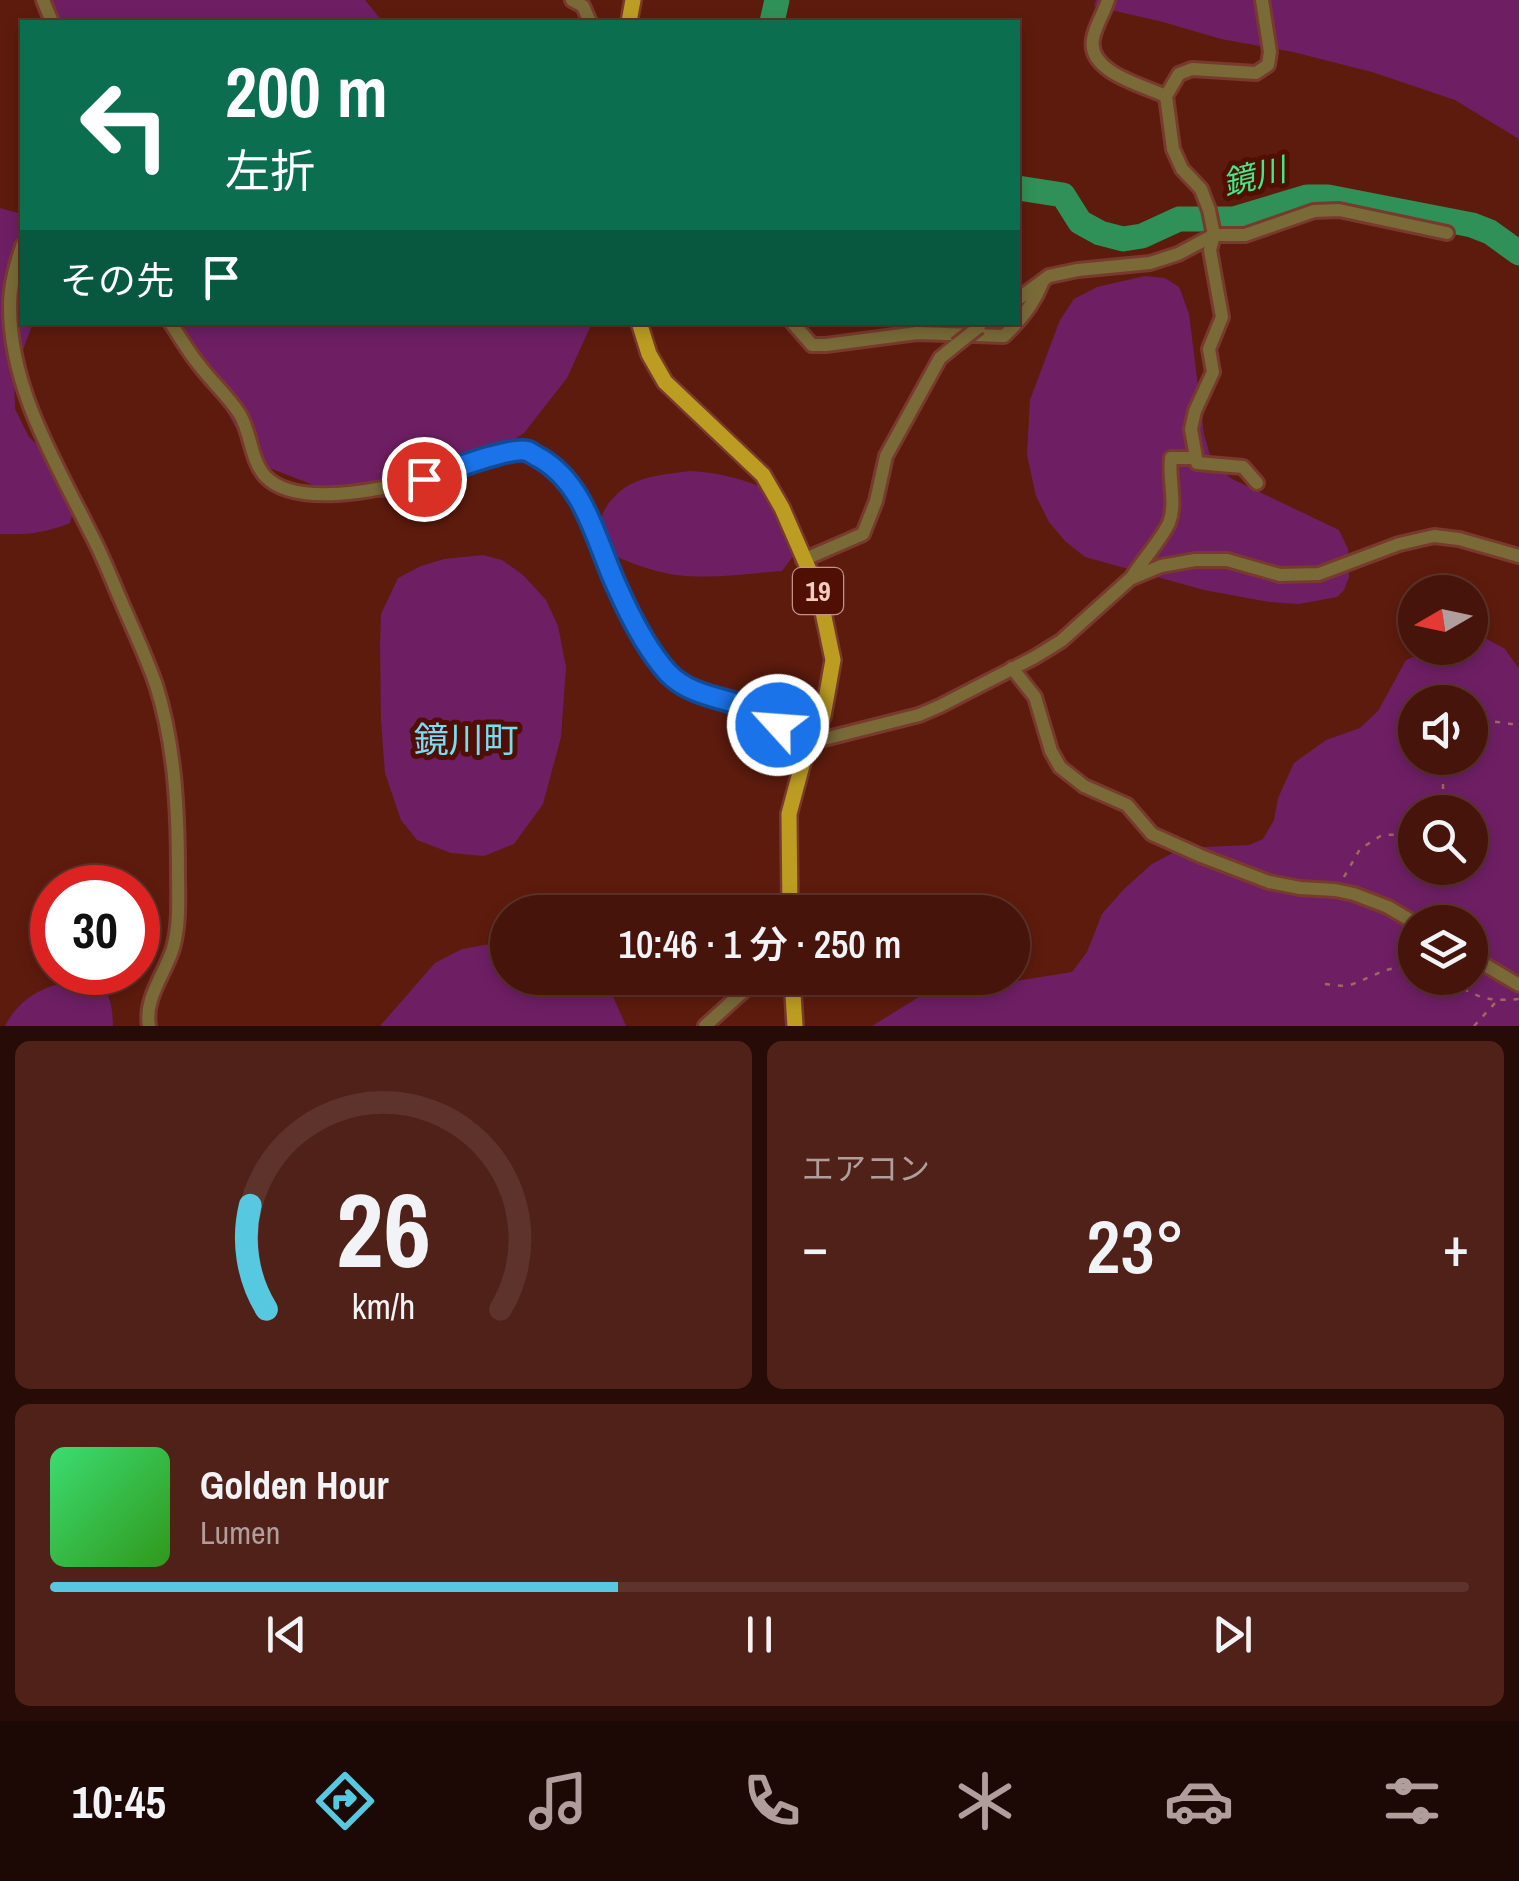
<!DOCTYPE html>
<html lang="ja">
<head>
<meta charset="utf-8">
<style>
  body { margin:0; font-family:"Archivo Narrow","Noto Sans JP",sans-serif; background:#502118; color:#f1f3f6; height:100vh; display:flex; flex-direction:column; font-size:38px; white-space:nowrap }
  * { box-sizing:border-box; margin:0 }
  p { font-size:32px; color:#b09e9c }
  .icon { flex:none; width:55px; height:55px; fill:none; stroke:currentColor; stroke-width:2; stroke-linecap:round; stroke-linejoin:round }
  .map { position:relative; height:1026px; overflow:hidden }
  .panel { display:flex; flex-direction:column; gap:15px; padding:15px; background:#260b06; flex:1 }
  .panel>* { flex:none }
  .banner { position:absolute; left:20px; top:20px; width:1000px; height:305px; border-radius:0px; box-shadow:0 5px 15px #0003,0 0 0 2px #5e332b; background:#0b6e4f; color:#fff; overflow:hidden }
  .needle { width:65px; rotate:261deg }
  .buttons { position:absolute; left:1398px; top:575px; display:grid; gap:20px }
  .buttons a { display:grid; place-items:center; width:90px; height:90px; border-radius:50%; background:#46140a; box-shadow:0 5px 15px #0003,0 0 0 2px #5e332b; font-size:50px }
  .speed { position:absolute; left:30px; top:865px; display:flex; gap:20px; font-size:50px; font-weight:700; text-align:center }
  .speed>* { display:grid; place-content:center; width:130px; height:130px; border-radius:50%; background:#46140a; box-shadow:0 5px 15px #0003,0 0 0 2px #5e332b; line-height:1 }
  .speed .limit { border:15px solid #d22; background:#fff; color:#111 }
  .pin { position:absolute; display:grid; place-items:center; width:85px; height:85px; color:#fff; margin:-42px; border:5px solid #fff; border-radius:50%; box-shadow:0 2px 10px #0007 }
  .me { position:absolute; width:110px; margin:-55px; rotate:296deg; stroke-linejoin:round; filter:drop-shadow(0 0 8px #0008) }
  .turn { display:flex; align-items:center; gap:35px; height:210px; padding:0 40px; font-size:45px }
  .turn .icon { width:130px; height:130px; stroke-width:2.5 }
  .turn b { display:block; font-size:70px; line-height:85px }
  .then { display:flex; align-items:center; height:95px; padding:0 40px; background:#0003; gap:20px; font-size:38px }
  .big { font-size:75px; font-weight:600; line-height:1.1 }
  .panel .card { flex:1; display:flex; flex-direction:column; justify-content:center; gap:15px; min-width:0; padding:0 35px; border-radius:15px; background:#502118 }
  .panel .dial { align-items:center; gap:0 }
  .dial svg { height:260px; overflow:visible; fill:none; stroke:#5e332b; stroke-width:7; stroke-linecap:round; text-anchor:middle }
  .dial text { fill:#f1f3f6; stroke:none }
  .song { display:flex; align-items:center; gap:30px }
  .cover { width:120px; height:120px; border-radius:15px; background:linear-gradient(135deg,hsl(140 70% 55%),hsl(110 70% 35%)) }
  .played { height:10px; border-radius:5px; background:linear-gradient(90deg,#56c9e1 40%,#5e332b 40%) }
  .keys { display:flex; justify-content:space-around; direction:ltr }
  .heat { display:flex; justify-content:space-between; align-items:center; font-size:55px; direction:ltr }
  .panel .tiles { flex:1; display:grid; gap:15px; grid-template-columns:1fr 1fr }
  .card:last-child { grid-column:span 2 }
  .trip { position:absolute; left:490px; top:895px; width:540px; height:100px; border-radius:50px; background:#46140a; box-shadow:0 5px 15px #0003,0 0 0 2px #5e332b; font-weight:600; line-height:100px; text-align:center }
  .tab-bar { display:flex; height:160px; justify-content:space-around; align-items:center; background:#1c0804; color:#b09e9c }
  .tab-bar .icon { width:70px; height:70px }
  .tab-bar .active { color:#56c9e1 }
  .tab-bar b { font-size:45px; color:#f1f3f6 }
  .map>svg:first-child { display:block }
  .green { fill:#6e1f64; fill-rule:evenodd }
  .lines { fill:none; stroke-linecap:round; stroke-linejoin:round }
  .river { stroke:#2f9157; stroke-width:25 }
  .minor-casing { stroke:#783a2d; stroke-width:18 }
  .major-casing { stroke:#783a2d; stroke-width:20 }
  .path { stroke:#a0695d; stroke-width:2.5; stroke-dasharray:5 8; stroke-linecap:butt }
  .minor { stroke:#796a38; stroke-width:12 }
  .major { stroke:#bc9d22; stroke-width:15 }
  .minor-bridge-casing { stroke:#783a2d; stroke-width:18; stroke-linecap:butt }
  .minor-bridge { stroke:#796a38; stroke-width:12 }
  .route-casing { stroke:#114b97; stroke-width:25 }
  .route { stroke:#1a73e8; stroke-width:18 }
  .labels { text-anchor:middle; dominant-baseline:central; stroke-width:10; stroke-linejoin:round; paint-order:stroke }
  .shield { fill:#500f03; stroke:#c39288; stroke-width:2.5 }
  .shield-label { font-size:28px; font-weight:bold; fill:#f4cac1 }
  .water-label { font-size:32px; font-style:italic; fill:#41e788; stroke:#500f03 }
  .quarter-label { font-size:35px; fill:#77ddf3; stroke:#500f03 }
</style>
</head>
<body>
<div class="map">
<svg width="1519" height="1026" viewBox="0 0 1519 1026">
  <rect width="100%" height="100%" fill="#5d1b0d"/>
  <g class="green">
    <path d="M36,0H365L383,22H41Z"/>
    <path d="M1096,0H1519V139L1455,100L1372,72L1293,52L1221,39L1163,22L1094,6Z"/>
    <path d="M0,208L18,213L22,218V322L33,323L14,374L15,409L29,437L73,480L76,502L70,523C46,533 26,535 0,534Z"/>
    <path d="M1145,276L1165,278L1179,287L1189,314L1204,434L1212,462L1232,479L1339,530L1348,549L1349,577L1344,590L1337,597L1299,604L1269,602L1204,590L1085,557L1065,541L1049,522L1036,496L1027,455L1030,400L1060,320L1074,299L1097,287Z"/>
    <path d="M177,323H592L567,378L524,433L459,476L409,498H347L267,467L245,444Z"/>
    <path d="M690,471C714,472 767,481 780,503C789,516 793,534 799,548L782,571C739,574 692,583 650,569C634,564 602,555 599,536C598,534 600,523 601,521C603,506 616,493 629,485C647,475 670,474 690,471Z"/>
    <path d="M483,555L502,560L523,575L546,600L558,626L566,667L561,737L543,804L514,844L484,856L451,853L417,840L401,820L385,773L381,721L380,644L381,614L398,578L421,566L444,559Z"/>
    <path d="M1474,632L1505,649L1519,669V1026H872L922,995L963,985L1016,981L1072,972L1087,952L1102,914L1124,889L1152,864L1182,848L1249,845L1263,839L1274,820L1278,798L1294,763L1326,740L1360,728L1378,711L1406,660L1433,648H1470V633ZM1415,702H1470V758H1415ZM1415,812H1470V868H1415ZM1415,922H1470V978H1415Z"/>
    <path d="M507,941L508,978H605L626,1026H380L435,963L462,949Z"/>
    <path d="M75,980C107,982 112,995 113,1026H5C20,997 44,986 75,980Z"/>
  </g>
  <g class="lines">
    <g class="river">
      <path d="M772,22L777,0"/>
      <path d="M1018,188L1063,195L1080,222L1100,233L1123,239L1142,236L1179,219H1234L1307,197H1328L1472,225L1490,232L1519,253"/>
    </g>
    <defs>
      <g id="minor">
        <path d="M43,0L52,22"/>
        <path d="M572,0L583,6L590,22"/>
        <path d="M1108,0C1104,13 1095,26 1093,39C1087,72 1142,85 1166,96"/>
        <path d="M22,246C16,265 10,285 10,305C9,387 55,461 90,532C102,554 111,578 121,601C133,629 146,656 156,685C175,745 178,810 178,872C178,897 180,923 173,948C165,974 144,998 149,1026"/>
        <path d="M1018,299L1049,276L1078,270L1150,263L1178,254L1214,235H1245L1314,211L1339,210L1447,233"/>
        <path d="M170,322C180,337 189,353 200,366C212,382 228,396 239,413C251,431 250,459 265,476C300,514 412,483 455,469C472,463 511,445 528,451C586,472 594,545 620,594C634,621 649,656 672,677C695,696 723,696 749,708C769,717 788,732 808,743L919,715L940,706L1035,657L1061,641L1130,579L1161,566L1195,560H1227L1280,575L1319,574L1399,544L1434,536L1459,539L1519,556"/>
        <path d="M792,322L812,345H826L917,333L1004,336C1020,321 1034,304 1042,283"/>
        <path d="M1257,483L1243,467L1197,463L1191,429L1195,411L1213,372L1209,349L1222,317L1210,250L1214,235L1209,210L1201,189L1182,169L1173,149L1166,96L1179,74L1192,69L1256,73L1268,65L1270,52L1262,0"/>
        <path d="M803,560L863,534L876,501L886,456L940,358L956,345"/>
        <path d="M1132,577C1142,561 1161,540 1169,523C1177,503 1168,478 1171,458H1196"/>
        <path d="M1012,668L1035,697L1051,751L1060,767L1084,786L1127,805L1152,834L1201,856L1269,882L1300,888L1335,890L1354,894L1388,907L1415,923"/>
        <path d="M1470,956L1519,985"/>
        <path d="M705,1026L758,978"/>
      </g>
      <g id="major">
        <path d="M629,22L633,0"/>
        <path d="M639,322L649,354L665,382L763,475L782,508L819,593L833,660L823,716L808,743L789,814L790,912"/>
        <path d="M792,978L795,1026"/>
      </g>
    </defs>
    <use href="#minor" class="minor-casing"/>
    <use href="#major" class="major-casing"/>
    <g class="path">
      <path d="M1470,715L1490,721L1519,725"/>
      <path d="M1443,758V812"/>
      <path d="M1344,877L1360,849L1382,835L1415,834"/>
      <path d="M1440,978C1475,992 1477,1003 1519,999"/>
      <path d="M1325,984C1334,985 1343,987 1350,985C1374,977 1389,963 1415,969"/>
      <path d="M1474,1026L1495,1003"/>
    </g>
    <use href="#minor" class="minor"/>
    <use href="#major" class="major"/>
    <defs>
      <path id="minor-bridge" d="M956,345L979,327"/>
    </defs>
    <use href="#minor-bridge" class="minor-bridge-casing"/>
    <use href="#minor-bridge" class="minor-bridge"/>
  </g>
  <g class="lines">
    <defs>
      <path id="route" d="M424,479C443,473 510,446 527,451C531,452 535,456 540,458C586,485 596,542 617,587C629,614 648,651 668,673C688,694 718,697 744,706C756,710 767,719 778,725"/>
    </defs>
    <use href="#route" class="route-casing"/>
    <use href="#route" class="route"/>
  </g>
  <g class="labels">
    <rect class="shield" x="793" y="568" width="50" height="46" rx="8"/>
    <g class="shield-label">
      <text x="818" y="591">19</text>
    </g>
    <g class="water-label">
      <text transform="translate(1254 176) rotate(-14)">鏡川</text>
    </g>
    <g class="quarter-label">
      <text x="466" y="739">鏡川町</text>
    </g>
  </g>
</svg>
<div class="buttons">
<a><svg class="needle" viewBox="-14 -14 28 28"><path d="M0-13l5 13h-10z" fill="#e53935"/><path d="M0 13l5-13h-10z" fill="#b09e9c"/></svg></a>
<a><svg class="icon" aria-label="sound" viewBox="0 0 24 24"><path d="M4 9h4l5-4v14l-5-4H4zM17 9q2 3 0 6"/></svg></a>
<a><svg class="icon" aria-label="search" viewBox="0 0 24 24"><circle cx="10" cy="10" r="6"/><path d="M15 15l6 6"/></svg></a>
<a><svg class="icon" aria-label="layers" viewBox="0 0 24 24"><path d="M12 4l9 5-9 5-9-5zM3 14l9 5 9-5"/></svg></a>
</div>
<div class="speed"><div class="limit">30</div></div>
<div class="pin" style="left:424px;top:479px;background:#d93025"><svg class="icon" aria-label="arrive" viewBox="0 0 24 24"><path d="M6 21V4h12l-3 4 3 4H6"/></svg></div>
<svg class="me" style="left:778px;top:725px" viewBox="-20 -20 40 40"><circle r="17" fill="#1a73e8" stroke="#fff" stroke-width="3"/><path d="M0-11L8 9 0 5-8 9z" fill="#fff"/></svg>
<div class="trip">10:46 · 1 分 · 250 m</div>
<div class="banner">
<div class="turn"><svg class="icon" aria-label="left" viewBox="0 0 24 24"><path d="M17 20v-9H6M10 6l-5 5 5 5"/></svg><div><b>200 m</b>左折</div></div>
<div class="then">その先<svg class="icon" aria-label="arrive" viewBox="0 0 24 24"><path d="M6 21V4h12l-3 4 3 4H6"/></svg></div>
</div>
</div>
<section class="panel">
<div class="tiles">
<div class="card dial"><svg viewBox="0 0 100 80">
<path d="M14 69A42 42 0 1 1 86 69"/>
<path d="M14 69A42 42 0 0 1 9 37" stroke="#56c9e1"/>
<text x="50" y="56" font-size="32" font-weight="700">26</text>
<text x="50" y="72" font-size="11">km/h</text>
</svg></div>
<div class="card"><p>エアコン</p>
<div class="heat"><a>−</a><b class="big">23°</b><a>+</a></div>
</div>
<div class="card">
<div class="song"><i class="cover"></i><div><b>Golden Hour</b><p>Lumen</p></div></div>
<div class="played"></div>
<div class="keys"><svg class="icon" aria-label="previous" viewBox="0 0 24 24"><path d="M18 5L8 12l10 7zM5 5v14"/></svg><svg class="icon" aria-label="pause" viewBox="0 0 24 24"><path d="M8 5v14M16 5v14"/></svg><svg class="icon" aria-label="next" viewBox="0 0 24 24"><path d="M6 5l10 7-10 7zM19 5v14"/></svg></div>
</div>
</div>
</section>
<nav class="tab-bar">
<b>10:45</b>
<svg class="icon active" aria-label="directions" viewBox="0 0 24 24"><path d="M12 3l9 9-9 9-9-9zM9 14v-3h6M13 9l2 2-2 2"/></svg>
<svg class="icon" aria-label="music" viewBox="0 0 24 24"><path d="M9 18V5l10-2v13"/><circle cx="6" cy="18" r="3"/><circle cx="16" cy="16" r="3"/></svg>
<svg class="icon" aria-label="phone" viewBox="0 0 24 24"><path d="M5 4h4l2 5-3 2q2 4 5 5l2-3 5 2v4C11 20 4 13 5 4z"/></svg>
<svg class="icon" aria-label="climate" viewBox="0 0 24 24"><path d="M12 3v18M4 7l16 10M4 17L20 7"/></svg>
<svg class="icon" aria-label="car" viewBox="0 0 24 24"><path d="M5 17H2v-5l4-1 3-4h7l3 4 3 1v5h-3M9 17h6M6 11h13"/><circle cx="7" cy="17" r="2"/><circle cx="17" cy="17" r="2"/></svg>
<svg class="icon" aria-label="filters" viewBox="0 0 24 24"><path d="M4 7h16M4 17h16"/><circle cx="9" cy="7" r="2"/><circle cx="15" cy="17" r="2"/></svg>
</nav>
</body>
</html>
